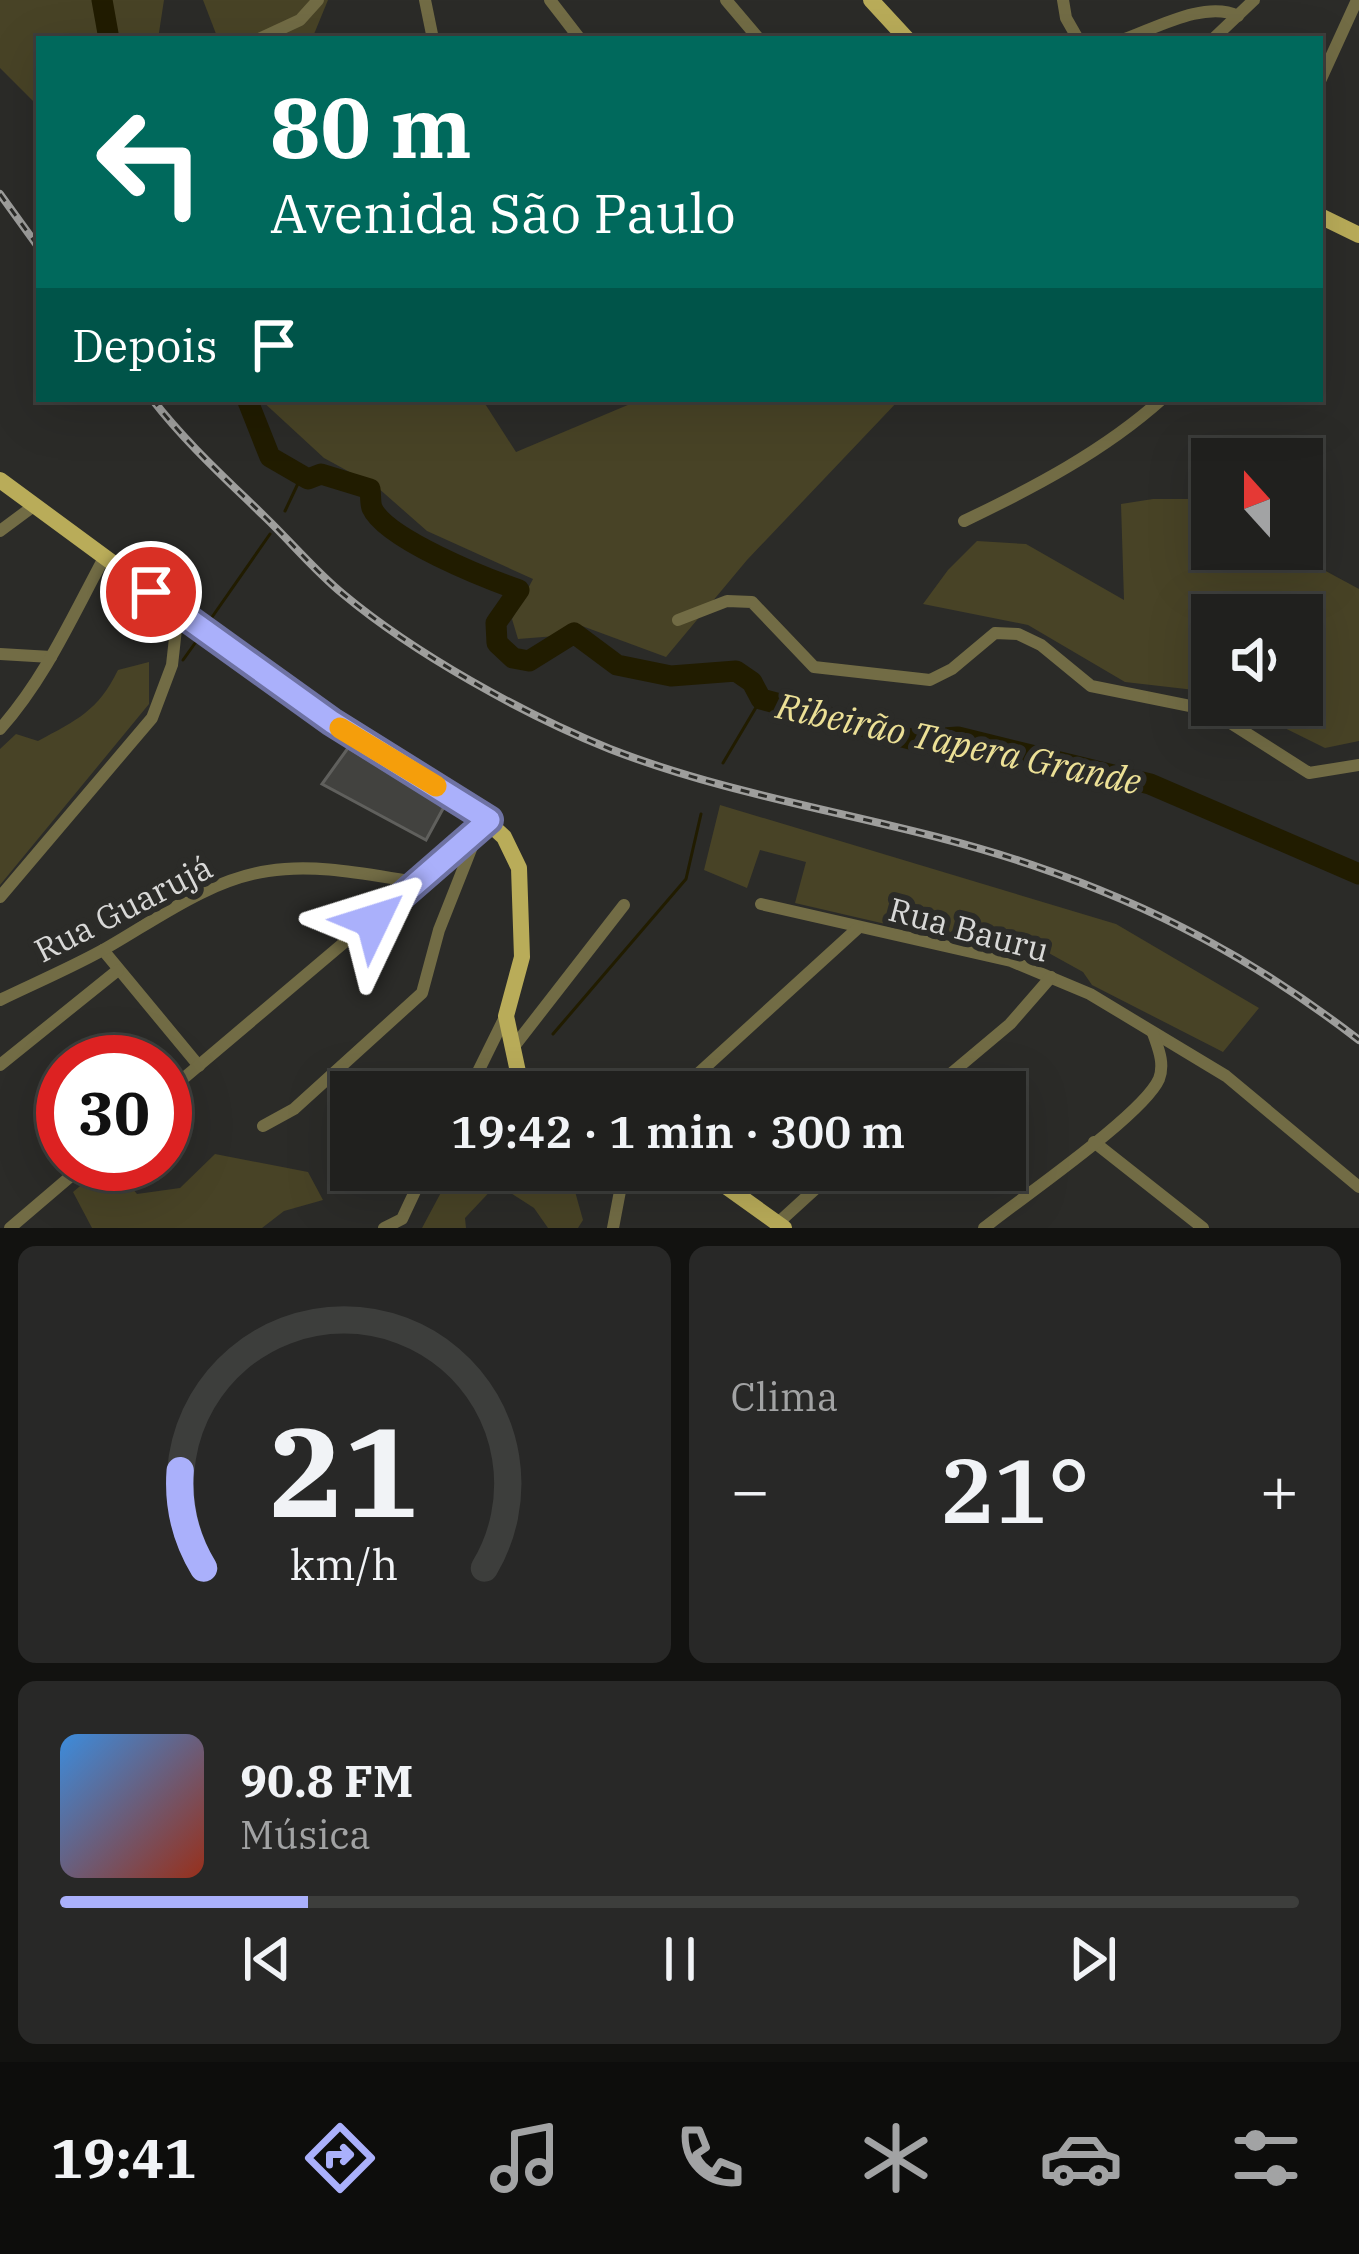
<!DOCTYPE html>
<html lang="pt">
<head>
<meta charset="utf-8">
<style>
  body { margin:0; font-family:"IBM Plex Serif",serif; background:#282827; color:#f1f3f6; height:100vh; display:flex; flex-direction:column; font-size:45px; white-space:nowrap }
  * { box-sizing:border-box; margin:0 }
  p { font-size:39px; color:#a2a3a4 }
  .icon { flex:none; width:66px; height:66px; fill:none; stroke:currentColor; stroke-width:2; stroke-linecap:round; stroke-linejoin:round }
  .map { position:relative; height:1228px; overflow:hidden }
  .drawer { display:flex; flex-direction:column; gap:18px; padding:18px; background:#121210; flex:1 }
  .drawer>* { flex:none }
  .top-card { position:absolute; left:36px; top:36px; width:1287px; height:366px; border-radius:0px; box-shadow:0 12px 48px #0002,0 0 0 3px #3d3e3c; background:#00695c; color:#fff; overflow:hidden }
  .needle { width:78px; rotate:339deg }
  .controls { position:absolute; left:1191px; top:438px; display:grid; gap:24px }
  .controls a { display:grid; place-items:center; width:132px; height:132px; border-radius:0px; background:#20201e; box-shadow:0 12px 48px #0002,0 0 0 3px #3d3e3c; font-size:60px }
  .speed { position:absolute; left:36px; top:1035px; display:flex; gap:24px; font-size:60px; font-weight:700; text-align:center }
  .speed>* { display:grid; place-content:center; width:156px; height:156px; border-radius:50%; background:#20201e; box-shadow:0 12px 48px #0002,0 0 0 3px #3d3e3c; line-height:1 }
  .speed .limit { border:18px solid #d22; background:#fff; color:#111 }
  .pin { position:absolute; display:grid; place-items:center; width:102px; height:102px; color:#fff; margin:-51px; border:6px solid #fff; border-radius:50%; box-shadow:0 3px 12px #0007 }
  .me { position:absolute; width:132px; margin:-66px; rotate:49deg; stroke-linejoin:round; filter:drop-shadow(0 0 9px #0008) }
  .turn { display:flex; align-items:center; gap:42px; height:252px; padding:0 36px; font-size:54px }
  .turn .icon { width:156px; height:156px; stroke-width:2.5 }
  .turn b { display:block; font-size:84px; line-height:102px }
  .then { display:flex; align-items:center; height:114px; padding:0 36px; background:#0003; gap:24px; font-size:45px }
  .big { font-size:90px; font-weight:600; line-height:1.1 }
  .drawer .card { flex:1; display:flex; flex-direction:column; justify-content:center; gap:18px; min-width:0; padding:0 42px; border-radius:18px; background:#282827 }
  .drawer .dial { align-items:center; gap:0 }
  .dial svg { height:312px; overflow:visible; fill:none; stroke:#3d3e3c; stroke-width:7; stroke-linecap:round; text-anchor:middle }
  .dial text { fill:#f1f3f6; stroke:none }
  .song { display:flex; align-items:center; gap:36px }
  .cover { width:144px; height:144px; border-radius:18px; background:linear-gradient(135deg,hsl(210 70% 55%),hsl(10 70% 35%)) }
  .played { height:12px; border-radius:6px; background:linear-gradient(90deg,#aab0fb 20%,#3d3e3c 20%) }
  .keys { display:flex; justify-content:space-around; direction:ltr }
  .heat { display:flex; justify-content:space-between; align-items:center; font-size:66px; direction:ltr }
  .drawer .tiles { flex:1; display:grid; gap:18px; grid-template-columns:1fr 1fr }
  .card:last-child { grid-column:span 2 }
  .trip { position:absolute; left:330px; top:1071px; width:696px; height:120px; border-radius:0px; background:#20201e; box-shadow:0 12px 48px #0002,0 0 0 3px #3d3e3c; font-weight:600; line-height:120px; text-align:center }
  .tab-bar { display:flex; height:192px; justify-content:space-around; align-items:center; background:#0d0d0c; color:#a2a3a4 }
  .tab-bar .icon { width:84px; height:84px }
  .tab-bar .selected { color:#aab0fb }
  .tab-bar b { font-size:54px; color:#f1f3f6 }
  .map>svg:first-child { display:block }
  .green { fill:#484326 }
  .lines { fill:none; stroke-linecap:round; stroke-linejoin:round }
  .stream { stroke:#211c00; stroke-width:3 }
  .river { stroke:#211c00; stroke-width:21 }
  .building { fill:#42423f; stroke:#60605d; stroke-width:3 }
  .minor { stroke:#726c45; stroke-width:12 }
  .major { stroke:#b9ac59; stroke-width:16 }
  .rail-casing { stroke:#9e9e9c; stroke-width:8 }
  .rail { stroke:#2b2b28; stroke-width:3; stroke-dasharray:9; stroke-linecap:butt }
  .route-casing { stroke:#6e72a3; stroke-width:30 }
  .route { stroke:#aab0fb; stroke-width:21 }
  .slow { stroke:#f59e0b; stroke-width:21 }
  .labels { text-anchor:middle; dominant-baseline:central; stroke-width:12; stroke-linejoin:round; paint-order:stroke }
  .street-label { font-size:33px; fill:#d8d8d7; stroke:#2b2b28 }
  .water-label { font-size:36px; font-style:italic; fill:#ece096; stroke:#2b2b28 }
</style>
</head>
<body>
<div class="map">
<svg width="1359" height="1228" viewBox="0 0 1359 1228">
  <rect width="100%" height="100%" fill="#2b2b28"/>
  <g class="green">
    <path d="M0,0H164L158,39H39V107L0,68Z"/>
    <path d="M203,0H328L312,39H218Z"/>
    <path d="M260,399H482L516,452L642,399H900L747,560L666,657L574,623L556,636L518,639L512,619L533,579L427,531L377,487L324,458Z"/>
    <path d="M1153,499H1194L1212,509V549H1285L1359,589V741L1325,748L1238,705H1302V615H1212V692L1125,682L1028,625L923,604L948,570L977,541L1026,544L1124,600L1121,504Z"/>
    <path d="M149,662V704L0,885V749L16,734L38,741C77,720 98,711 118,670Z"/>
    <path d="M720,805L1116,924L1259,1008L1223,1052L1092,985L1083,972L1027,941L1019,955L795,903L806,862L760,850L747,888L704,870Z"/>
    <path d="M215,1154L308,1172L323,1200L284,1211L262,1228H92L73,1192L106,1164H112L137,1194L180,1188Z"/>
    <path d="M453,1170H569L583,1220L578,1228H548L534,1208L497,1184L465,1218L466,1228H422Z"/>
  </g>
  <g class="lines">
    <g class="stream">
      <path d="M285,511L302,475"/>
      <path d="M210,620L270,534"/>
      <path d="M183,660L198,639"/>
      <path d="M723,763L761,699"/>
      <path d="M553,1034L686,879L701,814"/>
    </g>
    <g class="river">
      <path d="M102,0L109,39"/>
      <path d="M247,399L270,457L308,479L321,474L370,489C371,495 370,502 372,508C386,539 485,578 519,590L496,623L497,643L513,658L529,661L574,633L617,665L671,676L736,671L752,682L761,699L914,740L958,737L1150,784L1359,874"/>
    </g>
  </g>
  <path class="building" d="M348,748L445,805L426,840L322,784Z"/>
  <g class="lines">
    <g class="minor">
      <path d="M425,0L433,39"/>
      <path d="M550,0L580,39"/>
      <path d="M726,0L759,39"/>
      <path d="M1063,0L1066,18L1078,39"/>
      <path d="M259,39L300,20L318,0"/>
      <path d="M1125,39C1156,28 1206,0 1238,16"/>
      <path d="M1213,39L1254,0"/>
      <path d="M1320,81L1357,0"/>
      <path d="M964,521C1033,488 1104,451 1162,399"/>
      <path d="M0,531L35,505"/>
      <path d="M678,620L727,601L752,602L814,667L930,680L952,669L995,633L1018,634L1041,645L1091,686L1210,710L1309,773L1359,765"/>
      <path d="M0,654L51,657"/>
      <path d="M0,729C45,679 73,615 105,556"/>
      <path d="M0,897L152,718L172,665L178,611"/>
      <path d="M761,904L1011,961L1090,994L1226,1076L1359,1187"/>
      <path d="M103,950L199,1066"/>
      <path d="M0,1000C33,984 68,969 101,951C153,922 207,880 268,871C317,863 369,875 417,882"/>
      <path d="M512,1049L624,905"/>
      <path d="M0,1065L118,970"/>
      <path d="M468,1092L505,1017"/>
      <path d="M678,1092L858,928"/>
      <path d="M929,1092L1010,1024L1051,977"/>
      <path d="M165,1094L489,820"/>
      <path d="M263,1126L294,1109L422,993L439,930L477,834"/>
      <path d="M1094,1142L1203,1228"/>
      <path d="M1002,1170L1028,1193"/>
      <path d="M779,1222L836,1170"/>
      <path d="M10,1228L85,1164"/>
      <path d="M384,1228L402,1219L425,1170"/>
      <path d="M613,1228L624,1170"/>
      <path d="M984,1228C1021,1198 1143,1115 1159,1079C1165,1063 1158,1048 1153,1033"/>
    </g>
    <g class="major">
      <path d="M871,0L907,39"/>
      <path d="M1320,216L1359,235"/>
      <path d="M0,480L299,700L468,804L504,837L519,868L522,957L506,1016L518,1072L536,1092"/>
      <path d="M703,1170L784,1228"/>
    </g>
    <defs>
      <g id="rail">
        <path d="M0,194L39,248"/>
        <path d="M152,399C186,443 226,479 265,517C291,542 315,571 343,594C415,654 523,714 610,749C746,802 894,818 1032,865C1156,907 1255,960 1359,1040"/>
      </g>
    </defs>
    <use href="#rail" class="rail-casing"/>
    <use href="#rail" class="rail"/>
  </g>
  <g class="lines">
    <defs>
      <path id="route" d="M151,592L332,722L489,820L373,921"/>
    </defs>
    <use href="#route" class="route-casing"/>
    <use href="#route" class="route"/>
    <path class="slow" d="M340,728L436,786"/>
  </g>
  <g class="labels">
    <g class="street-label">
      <text transform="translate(123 908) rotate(-27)">Rua Guarujá</text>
      <text transform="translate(969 929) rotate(15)">Rua Bauru</text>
    </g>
    <g class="water-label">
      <text transform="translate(959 743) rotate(12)">Ribeirão Tapera Grande</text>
    </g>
  </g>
</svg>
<div class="controls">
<a><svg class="needle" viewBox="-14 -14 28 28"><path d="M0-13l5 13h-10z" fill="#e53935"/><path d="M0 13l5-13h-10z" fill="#a2a3a4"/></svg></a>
<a><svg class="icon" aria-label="sound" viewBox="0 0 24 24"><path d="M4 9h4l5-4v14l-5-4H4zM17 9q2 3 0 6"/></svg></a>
</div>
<div class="speed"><div class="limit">30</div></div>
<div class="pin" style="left:151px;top:592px;background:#d93025"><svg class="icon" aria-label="arrive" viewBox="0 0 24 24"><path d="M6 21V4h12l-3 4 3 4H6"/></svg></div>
<svg class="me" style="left:373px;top:921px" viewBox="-20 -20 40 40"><path d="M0-17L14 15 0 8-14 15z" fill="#aab0fb" stroke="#fff" stroke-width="4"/></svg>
<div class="trip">19:42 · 1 min · 300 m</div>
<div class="top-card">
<div class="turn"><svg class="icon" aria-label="left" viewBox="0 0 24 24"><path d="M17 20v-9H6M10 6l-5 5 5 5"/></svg><div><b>80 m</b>Avenida São Paulo</div></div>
<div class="then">Depois<svg class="icon" aria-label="arrive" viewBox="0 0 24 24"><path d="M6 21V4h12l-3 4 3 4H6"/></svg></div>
</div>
</div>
<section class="drawer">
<div class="tiles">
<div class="card dial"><svg viewBox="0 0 100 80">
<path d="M14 69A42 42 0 1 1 86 69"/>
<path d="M14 69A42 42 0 0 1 8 44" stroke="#aab0fb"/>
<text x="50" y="56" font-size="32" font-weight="700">21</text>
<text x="50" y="72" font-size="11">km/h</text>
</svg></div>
<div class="card"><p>Clima</p>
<div class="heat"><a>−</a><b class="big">21°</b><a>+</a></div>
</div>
<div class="card">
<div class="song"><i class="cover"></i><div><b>90.8 FM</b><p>Música</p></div></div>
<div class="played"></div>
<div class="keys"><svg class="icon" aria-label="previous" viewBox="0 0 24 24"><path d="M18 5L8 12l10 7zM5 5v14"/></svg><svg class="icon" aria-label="pause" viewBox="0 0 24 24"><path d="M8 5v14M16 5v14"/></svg><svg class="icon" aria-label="next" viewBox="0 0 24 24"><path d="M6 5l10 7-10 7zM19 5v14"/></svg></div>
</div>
</div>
</section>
<nav class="tab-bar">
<b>19:41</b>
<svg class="icon selected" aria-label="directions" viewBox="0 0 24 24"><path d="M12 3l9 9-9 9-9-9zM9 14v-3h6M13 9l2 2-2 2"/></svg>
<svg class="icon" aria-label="music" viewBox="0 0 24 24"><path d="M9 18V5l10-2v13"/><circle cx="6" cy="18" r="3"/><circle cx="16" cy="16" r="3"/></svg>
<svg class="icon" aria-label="phone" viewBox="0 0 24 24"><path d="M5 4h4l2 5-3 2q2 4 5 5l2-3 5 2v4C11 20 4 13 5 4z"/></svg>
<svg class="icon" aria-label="climate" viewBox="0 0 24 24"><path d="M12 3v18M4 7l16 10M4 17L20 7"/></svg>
<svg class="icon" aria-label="car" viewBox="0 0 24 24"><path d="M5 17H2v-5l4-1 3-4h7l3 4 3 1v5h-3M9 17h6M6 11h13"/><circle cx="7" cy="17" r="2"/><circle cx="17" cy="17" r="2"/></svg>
<svg class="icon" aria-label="filters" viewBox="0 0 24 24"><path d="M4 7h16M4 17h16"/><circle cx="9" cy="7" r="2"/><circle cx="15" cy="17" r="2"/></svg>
</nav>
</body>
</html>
